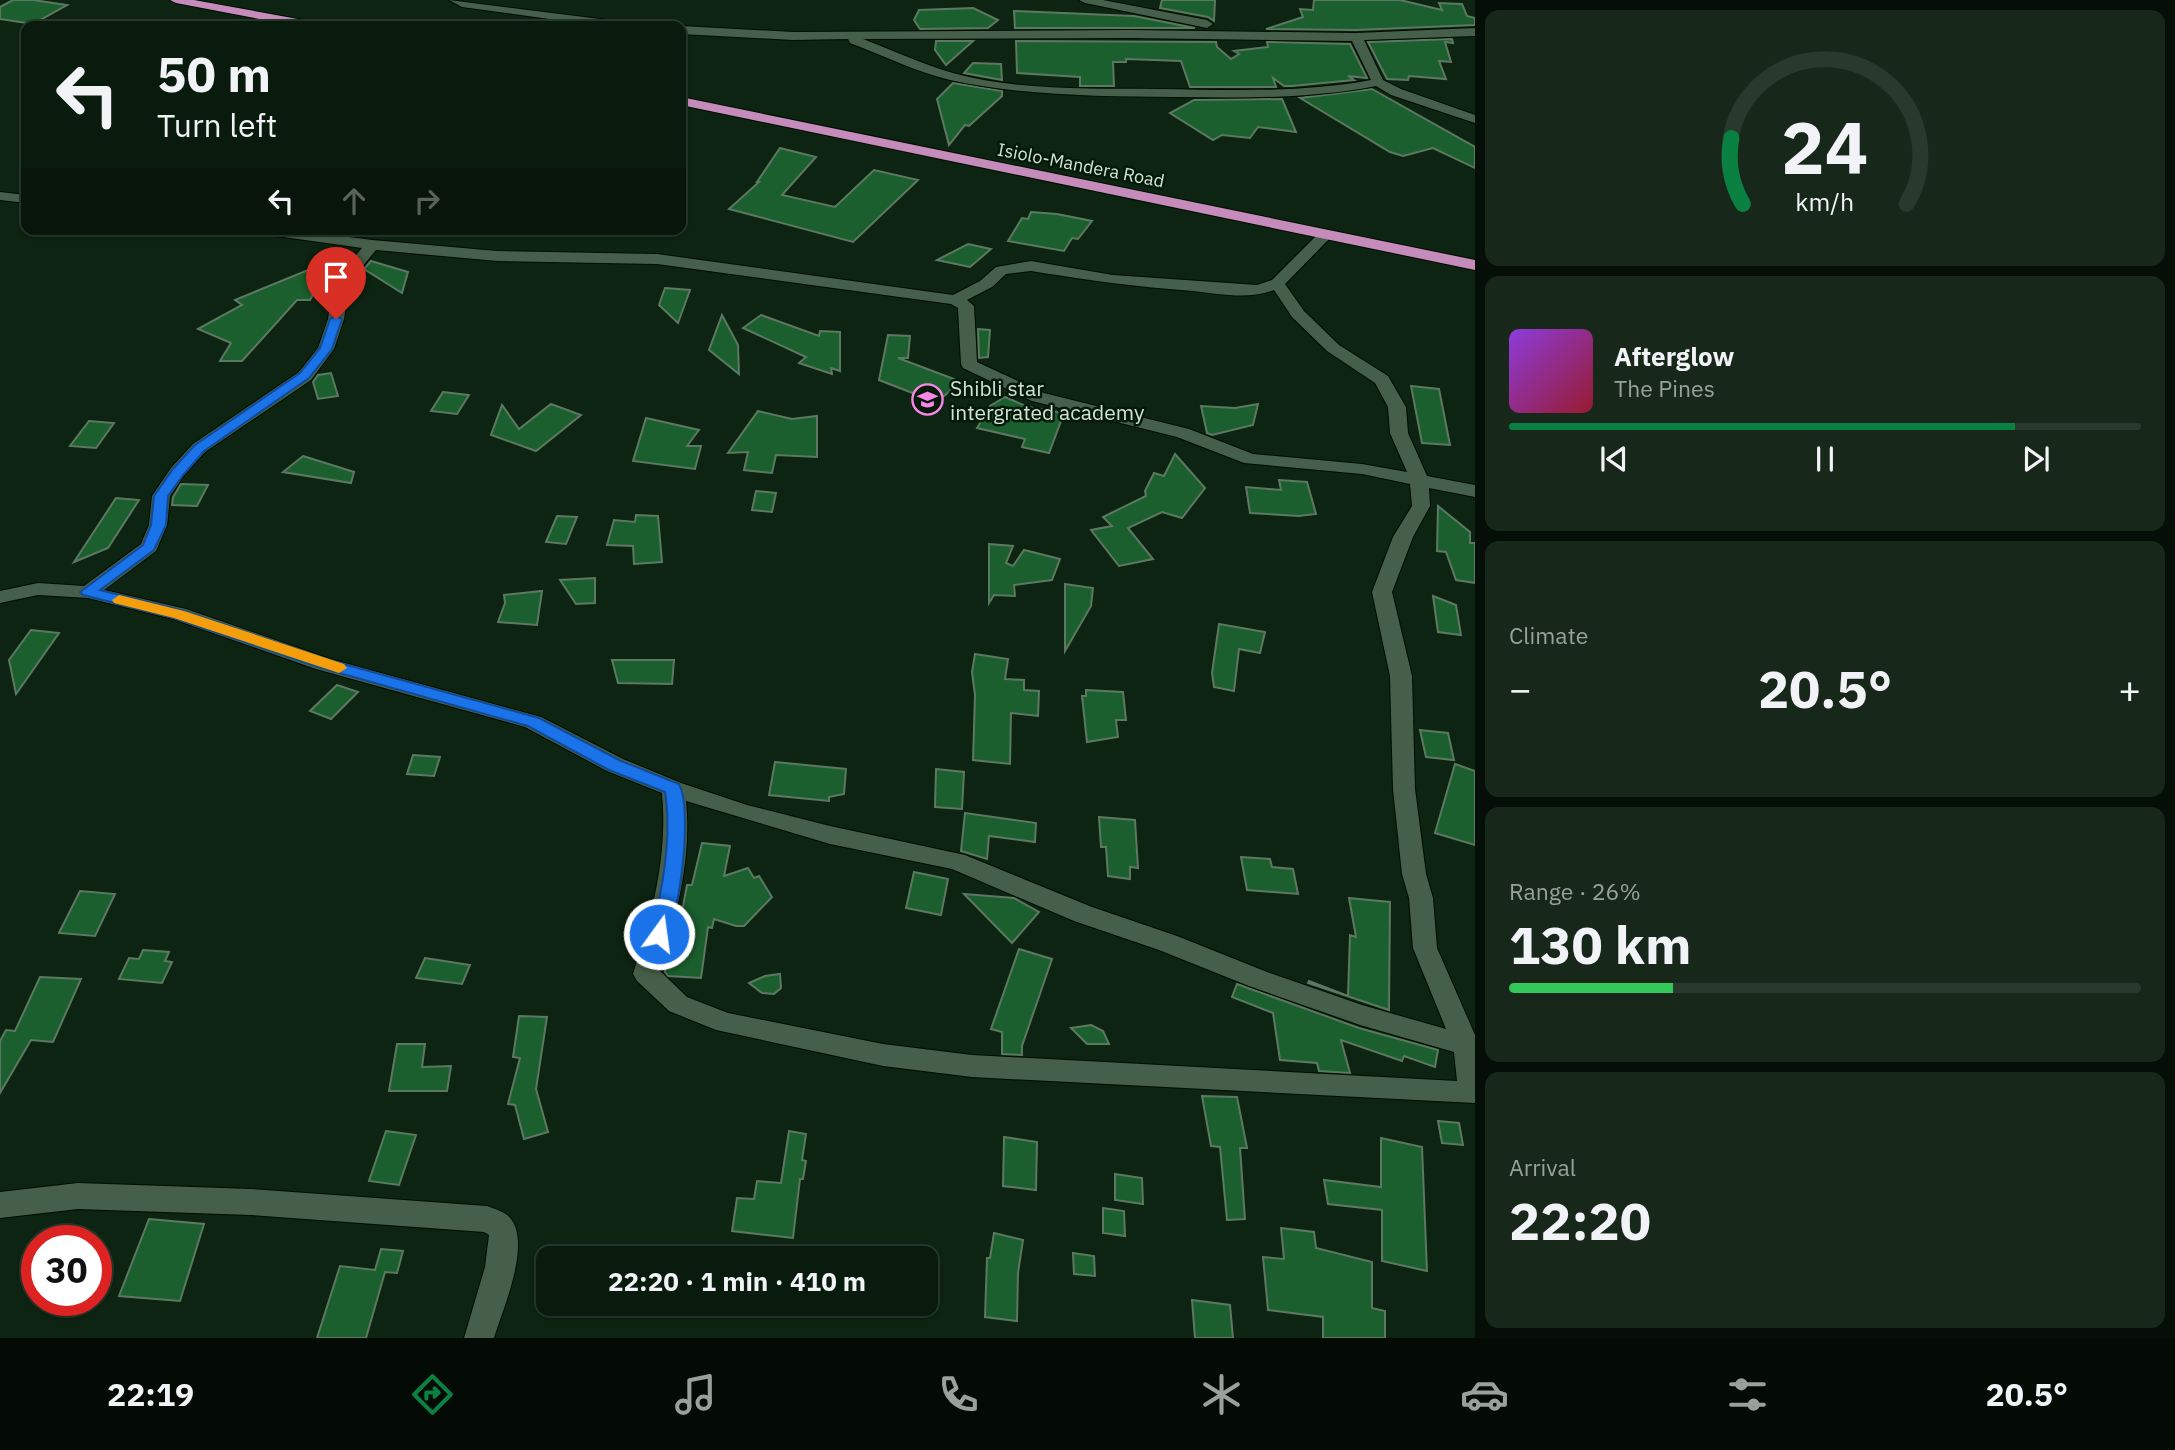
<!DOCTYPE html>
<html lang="en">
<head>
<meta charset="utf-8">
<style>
  body { margin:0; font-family:"IBM Plex Sans",sans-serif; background:#17281b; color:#f1f3f6; height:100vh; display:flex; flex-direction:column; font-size:26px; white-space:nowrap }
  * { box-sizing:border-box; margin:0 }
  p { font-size:23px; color:#99a19d }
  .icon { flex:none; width:38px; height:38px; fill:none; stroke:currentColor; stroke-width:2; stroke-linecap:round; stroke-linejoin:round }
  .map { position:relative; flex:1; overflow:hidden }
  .sheet { display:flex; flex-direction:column; gap:10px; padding:10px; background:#050f07; width:700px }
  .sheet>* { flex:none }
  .top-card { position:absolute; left:21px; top:21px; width:665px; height:214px; border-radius:14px; box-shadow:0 2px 5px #0004,0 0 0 2px #29392e; background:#091b0d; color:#f1f3f6; overflow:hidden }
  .speed { position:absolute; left:21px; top:1225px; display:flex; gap:14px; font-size:35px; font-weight:700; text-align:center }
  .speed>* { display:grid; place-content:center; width:91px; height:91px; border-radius:50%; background:#091b0d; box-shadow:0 2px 5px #0004,0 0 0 2px #29392e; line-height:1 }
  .speed .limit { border:10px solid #d22; background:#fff; color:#111 }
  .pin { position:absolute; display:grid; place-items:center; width:60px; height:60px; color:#fff; margin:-72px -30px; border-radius:50% 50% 50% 0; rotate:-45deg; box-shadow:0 0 7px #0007 }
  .pin .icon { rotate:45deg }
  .me { position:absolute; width:77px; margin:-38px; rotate:14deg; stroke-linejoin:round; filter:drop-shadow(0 0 5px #0008) }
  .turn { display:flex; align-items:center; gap:24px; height:147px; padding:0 21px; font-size:32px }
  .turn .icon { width:91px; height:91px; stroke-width:2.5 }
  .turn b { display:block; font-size:49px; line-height:60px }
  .lanes { display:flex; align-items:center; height:66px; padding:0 21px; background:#0003; justify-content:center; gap:35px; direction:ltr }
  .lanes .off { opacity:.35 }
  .big { font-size:52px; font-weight:700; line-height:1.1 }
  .sheet .widget { flex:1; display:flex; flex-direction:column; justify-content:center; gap:10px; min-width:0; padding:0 24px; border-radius:14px; background:#17281b }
  .sheet .dial { align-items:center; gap:0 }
  .dial svg { height:182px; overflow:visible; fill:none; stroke:#29392e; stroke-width:7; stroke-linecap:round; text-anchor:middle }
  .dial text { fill:#f1f3f6; stroke:none }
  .song { display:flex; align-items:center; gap:21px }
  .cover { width:84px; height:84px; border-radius:10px; background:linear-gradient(135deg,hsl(270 70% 55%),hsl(350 70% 35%)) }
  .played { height:7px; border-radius:4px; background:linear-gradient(90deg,#0b8043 80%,#29392e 80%) }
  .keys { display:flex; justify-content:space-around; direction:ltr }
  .heat { display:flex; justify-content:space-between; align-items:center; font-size:38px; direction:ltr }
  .charge { height:10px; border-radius:5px; background:linear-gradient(90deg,#34c759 26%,#29392e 0) }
  .trip { position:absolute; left:536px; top:1246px; width:402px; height:70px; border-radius:14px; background:#091b0d; box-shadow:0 2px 5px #0004,0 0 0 2px #29392e; font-weight:700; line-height:70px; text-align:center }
  .tabs { display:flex; height:112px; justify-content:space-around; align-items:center; background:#040b05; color:#99a19d }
  .tabs .icon { width:49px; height:49px }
  .tabs .active { color:#0b8043 }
  .tabs b { font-size:32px; color:#f1f3f6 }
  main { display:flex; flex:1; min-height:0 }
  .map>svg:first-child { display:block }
  .building { fill:#1b5f2e; stroke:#5d7861; stroke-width:2 }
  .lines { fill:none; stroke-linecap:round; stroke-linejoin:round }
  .street-casing { stroke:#000d01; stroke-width:2 }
  .highway-casing { stroke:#000d01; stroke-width:2 }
  .street { fill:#465f4a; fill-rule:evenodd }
  .highway { fill:#c58cbb; fill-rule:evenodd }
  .route { fill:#1a73e8; stroke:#114b97; stroke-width:2 }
  .slow { fill:#f59e0b }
  .labels { text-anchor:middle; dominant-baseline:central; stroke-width:5; stroke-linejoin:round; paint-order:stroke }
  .far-street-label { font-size:18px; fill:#d4e2d5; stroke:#031a08 }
  .poi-label { font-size:21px; fill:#d4e2d5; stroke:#031a08; text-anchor:start }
</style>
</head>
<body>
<main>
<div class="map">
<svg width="1475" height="1338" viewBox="0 0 1475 1338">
  <rect width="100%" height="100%" fill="#0c2411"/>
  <g class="building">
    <path d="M13,0H33L67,5L33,24L0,19V7Z"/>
    <path d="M1162,0H1215L1214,21L1208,17L1160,8Z"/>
    <path d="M1314,0H1400L1442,10L1439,3L1462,4L1467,16L1475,18V25L1356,30L1266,29L1303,17L1300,9L1313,10Z"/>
    <path d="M973,8L998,20L988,28L920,29L914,20L919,10Z"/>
    <path d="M1014,11L1134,16L1195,28H1015Z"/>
    <path d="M1452,39L1453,43L1445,42L1451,62L1439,61L1446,79L1409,76L1408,80L1387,79L1368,42Z"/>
    <path d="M936,41H973L946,65L935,50Z"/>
    <path d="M1016,41L1216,42L1217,47L1231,59L1239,54L1234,51L1268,47L1267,42L1350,44L1367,78L1348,76L1354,80L1292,86H1284L1273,78L1276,87H1190L1181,61L1126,59V62H1113L1114,86H1080V77L1017,73Z"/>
    <path d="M973,63L1001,64L1002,80L964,73Z"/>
    <path d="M953,83L1002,91V96L969,126L965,125L949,145L937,99Z"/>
    <path d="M1372,89L1475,147V168L1433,148L1403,156L1390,152L1300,98Z"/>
    <path d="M1282,99L1296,132L1258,127L1250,138L1222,135L1213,140L1170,113L1194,100Z"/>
    <path d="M780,148L816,157L782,195L835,207L874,170L918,180L853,242L729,209L759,182H757Z"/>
    <path d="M1031,212L1057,214L1092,221L1078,239L1072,238L1064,251L1008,241L1022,218L1028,219Z"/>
    <path d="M968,244L991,249L970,267L937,260Z"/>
    <path d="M371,261L408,272L402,293L364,269Z"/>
    <path d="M308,270L324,274L310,300H297L242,361H220L231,343L198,329L242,305L235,300Z"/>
    <path d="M665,288L690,290L678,323L659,305Z"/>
    <path d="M722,315L738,345L739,374L709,350Z"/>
    <path d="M761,315L819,336L820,331L840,332V371L831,368L832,374L799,363L806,357L743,328Z"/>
    <path d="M978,329L990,330L988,357L979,358Z"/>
    <path d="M888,335L910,336L908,358H898L962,382L936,402L879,380Z"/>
    <path d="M331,373L338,396L318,399L313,382L318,375Z"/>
    <path d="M1411,386L1439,389L1450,445L1422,443Z"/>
    <path d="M443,392L469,395L457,414L431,411Z"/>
    <path d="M1005,397L1028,407L1064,413L1049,453L1022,447L1025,439L977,428L990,406Z"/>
    <path d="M551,404L581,415L536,451L491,435L502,405L519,429Z"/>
    <path d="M1258,404L1253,425L1212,435L1207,433L1201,406L1235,408Z"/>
    <path d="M758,411L792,419L817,416V457L776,455L772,473L744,470L748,452L728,453Z"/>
    <path d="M646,418L699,430L687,446H701L695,469L633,461Z"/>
    <path d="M89,421L114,423L96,448L70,446Z"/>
    <path d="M1175,454L1205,488L1182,518L1162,512L1128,528L1153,559L1119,566L1091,530L1112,526L1103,517L1146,496L1145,491L1154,473L1164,476Z"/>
    <path d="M303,456L354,472L351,483L283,472Z"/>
    <path d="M1279,480L1307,482L1316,514L1299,516L1250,513L1246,487L1281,490Z"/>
    <path d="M181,484L208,485L197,506L172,505L173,497Z"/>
    <path d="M756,491L776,493L772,512L752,510Z"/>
    <path d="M116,498L139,500L108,548L74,562Z"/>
    <path d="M1438,506L1470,532V543H1475V583L1456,580L1446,552L1437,551Z"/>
    <path d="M636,515L658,516L662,562L634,564L633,546L607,545L614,520L635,522Z"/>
    <path d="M557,516L577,517L566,544L546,542Z"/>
    <path d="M989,544L1013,546L1006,563L1013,566L1024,550L1060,559L1052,580L1014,585L1015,596L994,595L989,603Z"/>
    <path d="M595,578V603L576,604L560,580Z"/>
    <path d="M1065,584L1093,588L1091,606L1065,651Z"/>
    <path d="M542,591L537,625L498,622L505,603L504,595Z"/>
    <path d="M1433,596L1456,605L1461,635L1438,632Z"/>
    <path d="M1219,624L1265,632L1260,653L1239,649L1234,691L1214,687L1212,673Z"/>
    <path d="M31,630L59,633L16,694L9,660Z"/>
    <path d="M975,654L1008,659L1005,679L1024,680V690L1039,691L1038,716L1011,713L1010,764L973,760L975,695L972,672Z"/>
    <path d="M612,660H674L672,684L618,683Z"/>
    <path d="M337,685L358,692L331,719L310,711Z"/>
    <path d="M1086,690L1123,692L1126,720H1116L1118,737L1087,742L1082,696H1086Z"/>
    <path d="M1420,730L1448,733L1454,760L1426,757Z"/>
    <path d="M413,755L440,757L434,776L407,774Z"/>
    <path d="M775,762L846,769L844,794L829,797V801L769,795Z"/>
    <path d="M1455,764L1475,771V845L1435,833Z"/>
    <path d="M936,769L964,772L962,809L935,807Z"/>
    <path d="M965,813L1036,823L1035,842L989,836L987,859L961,851Z"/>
    <path d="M1099,817L1135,820L1138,868L1130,867V879L1108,876L1106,847H1101Z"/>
    <path d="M702,843L730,846L724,876L748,868L754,878L759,876L772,897L744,926H736L714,919L712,928L708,927L701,978L668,976L665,972L668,951L674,932L678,933L687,885H692Z"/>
    <path d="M1241,857L1270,859L1272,867L1293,869L1298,894L1247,890Z"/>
    <path d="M914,872L948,879L941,915L906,908Z"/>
    <path d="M80,891L115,894L95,936L59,933Z"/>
    <path d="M964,894L1014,898L1039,912L1012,943Z"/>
    <path d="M1349,898L1390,902L1389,1010L1308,983L1309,981L1348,996L1350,935L1356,937Z"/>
    <path d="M1019,949L1052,959L1022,1046V1055L1002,1054V1032L991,1029Z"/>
    <path d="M143,950L169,952L165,961L172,962L162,983L119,979L129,958L139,959Z"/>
    <path d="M425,958L470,965L462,984L416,978Z"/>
    <path d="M780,974L781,988L774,994L762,993L749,983L765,976Z"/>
    <path d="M40,977L81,979L53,1042L31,1040L0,1093V1041L6,1030L15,1031Z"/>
    <path d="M1237,984L1359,1028L1438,1050L1435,1067L1404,1056L1402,1061L1341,1040L1350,1073L1319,1071L1317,1063L1280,1060L1273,1013L1232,997Z"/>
    <path d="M519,1016L547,1017L536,1089L548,1132L524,1139L515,1105L508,1104L520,1058L513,1057Z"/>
    <path d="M1091,1025L1103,1031L1109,1044H1087L1071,1028Z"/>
    <path d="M397,1044H425L422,1067L451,1066L447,1091H389Z"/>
    <path d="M1202,1096L1237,1097L1247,1148H1240L1245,1219L1227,1220L1220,1147L1211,1146Z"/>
    <path d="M1438,1121L1459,1123L1463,1145L1442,1143Z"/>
    <path d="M386,1131L416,1135L399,1185L369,1181Z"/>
    <path d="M789,1131L806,1134L802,1160L806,1161L803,1179H800L793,1238L732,1231L737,1198L754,1199L757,1181L781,1183Z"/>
    <path d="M1004,1137L1037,1142L1036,1190L1003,1186Z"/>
    <path d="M1381,1138L1422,1147L1427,1271L1382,1261V1210L1328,1204L1324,1180L1381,1187Z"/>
    <path d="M1115,1174L1142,1178L1143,1204L1115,1200Z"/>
    <path d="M1103,1208L1124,1211L1125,1236L1103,1233Z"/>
    <path d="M149,1219L204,1224L180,1301L119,1296Z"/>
    <path d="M1281,1228L1314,1232L1316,1248L1372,1262V1308L1385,1311V1338H1323V1317L1268,1310L1263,1257L1284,1259Z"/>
    <path d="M994,1233L1023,1240L1018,1273L1017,1321L985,1317L987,1258H990Z"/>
    <path d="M381,1249L403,1251L397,1273L385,1272L366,1338H317L340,1266L375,1270Z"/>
    <path d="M1073,1253L1094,1256L1095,1276L1074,1274Z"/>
    <path d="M1192,1300L1230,1305L1233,1338H1195Z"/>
  </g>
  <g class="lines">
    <defs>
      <g id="street">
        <path d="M449,0L624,22L630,26H600L462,7Z"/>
        <path d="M1079,0H1103L1207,20L1213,24L1207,28L1085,3Z"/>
        <path d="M681,26L793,32L1130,30L1356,33L1475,28V36L1364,40L1383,80L1401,89L1475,115V123L1391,95L1376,86C1310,99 1241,98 1174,97C1099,96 1024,96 950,80C916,72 882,55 850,43L848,39L793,40L681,34ZM1130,38L1352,41L1371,80C1302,93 1229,90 1159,89C1091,88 1019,91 953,73C922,64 892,50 863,39Z"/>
        <path d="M0,192L26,195V203L0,200Z"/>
        <path d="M248,229H289L372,240L497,251L657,254L953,295L980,281L996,267L1031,261L1113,275L1257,285L1272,280L1321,231H1331L1333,234L1331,237L1285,284L1304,311L1339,345L1388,376L1406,407L1408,433L1427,476L1475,485V497L1429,488L1430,506L1413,537L1392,592L1412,676L1415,789L1426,874L1433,898L1437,948L1475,1035V1103L972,1077L883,1066L716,1030L669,1011L637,981L633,974C652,915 668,856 662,793L607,771L525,727L316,669L173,619L88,598L38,595L0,603V591L38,583L84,586L141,544L149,525L152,496L171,468L193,444L299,372L318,348L328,319L332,293L342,272L362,248L255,233ZM376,250L497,261L657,264L951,304L958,308L961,364L963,368L1032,401L1177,437L1244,463L1362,474L1410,484L1412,506L1393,537L1372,592L1390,676L1393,789L1402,874L1409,898L1413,948L1446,1029L1362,1005L1267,972L1177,936L1092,907L965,855L830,826L747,805L681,783L623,759L541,717L330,659L186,609L104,590L156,551L167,525L170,496L184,475L205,452L311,380L334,349L344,319L348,293L357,273ZM1031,271C1085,280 1138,287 1193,291C1219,294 1249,300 1274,290L1292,317L1327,351L1375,383L1388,407L1390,433L1407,472L1362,464L1253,454L1189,429L1044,393L977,362L974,306L967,300L992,287L1006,274ZM686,801L830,844L952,869L1074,921L1159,950L1249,986L1360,1025L1454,1052L1457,1081L972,1055L883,1044L728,1013L687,997L660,971C676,916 692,859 686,801Z"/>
        <path d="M78,1183L251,1189L487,1206C495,1209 506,1212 511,1219C531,1245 503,1309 494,1338H464L485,1267L489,1235L484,1232L251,1215L78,1209L0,1218V1192Z"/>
      </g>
      <g id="highway">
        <path d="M170,0H194L314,22L320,26H296L176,3Z"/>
        <path d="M681,97L1475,260V270L681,105Z"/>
      </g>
    </defs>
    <use href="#street" class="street-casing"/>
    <use href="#highway" class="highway-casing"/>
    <use href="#street" class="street"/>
    <use href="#highway" class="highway"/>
  </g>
  <path class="route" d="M336,316L342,319L332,349L309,378L204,451L183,475L168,496L166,525L154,550L100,590L184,611L329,660L539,718L621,761L679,784C693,809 680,913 666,939L659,941L653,939L650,934C663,892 672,835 665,792L609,770L528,726L318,667L174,618L83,595L80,592L143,545L151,525L154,496L173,469L195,445L300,373L320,348L330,319Z"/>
  <path class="slow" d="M119,595L184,611L344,664L347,668L339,673L174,618L114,603L112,600Z"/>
  <defs>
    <symbol id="school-ring" viewBox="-11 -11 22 22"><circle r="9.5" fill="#031a08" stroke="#f987e8" stroke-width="1.5"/><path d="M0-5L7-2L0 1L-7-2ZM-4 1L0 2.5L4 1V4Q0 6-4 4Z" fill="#f987e8"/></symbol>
  </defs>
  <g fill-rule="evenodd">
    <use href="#school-ring" x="910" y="382" width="35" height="35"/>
  </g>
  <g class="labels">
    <g class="far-street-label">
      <text transform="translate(1081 165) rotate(11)">Isiolo-Mandera Road</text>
    </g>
    <g class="poi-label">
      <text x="950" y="388">Shibli star<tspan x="950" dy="24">intergrated academy</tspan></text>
    </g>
  </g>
</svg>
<div class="speed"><div class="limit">30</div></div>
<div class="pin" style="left:336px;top:319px;background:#d93025"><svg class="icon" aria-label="arrive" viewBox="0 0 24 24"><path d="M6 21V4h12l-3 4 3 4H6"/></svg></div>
<svg class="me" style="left:659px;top:934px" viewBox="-20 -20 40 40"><circle r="17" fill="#1a73e8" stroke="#fff" stroke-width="3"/><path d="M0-11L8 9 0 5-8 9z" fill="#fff"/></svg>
<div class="trip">22:20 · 1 min · 410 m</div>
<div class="top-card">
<div class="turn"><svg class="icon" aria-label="left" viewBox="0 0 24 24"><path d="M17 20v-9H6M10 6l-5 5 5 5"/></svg><div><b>50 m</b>Turn left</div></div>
<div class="lanes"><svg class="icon" aria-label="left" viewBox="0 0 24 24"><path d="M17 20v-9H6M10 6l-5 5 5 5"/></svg><svg class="icon off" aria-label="ahead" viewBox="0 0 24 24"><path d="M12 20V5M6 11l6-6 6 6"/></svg><svg class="icon off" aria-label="right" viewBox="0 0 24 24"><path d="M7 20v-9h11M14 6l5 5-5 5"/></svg></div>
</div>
</div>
<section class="sheet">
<div class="widget dial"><svg viewBox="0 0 100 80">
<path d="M14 69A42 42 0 1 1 86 69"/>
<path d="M14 69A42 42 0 0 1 9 40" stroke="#0b8043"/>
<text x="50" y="56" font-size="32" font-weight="700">24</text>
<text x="50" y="72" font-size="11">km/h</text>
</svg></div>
<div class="widget">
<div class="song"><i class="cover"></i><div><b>Afterglow</b><p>The Pines</p></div></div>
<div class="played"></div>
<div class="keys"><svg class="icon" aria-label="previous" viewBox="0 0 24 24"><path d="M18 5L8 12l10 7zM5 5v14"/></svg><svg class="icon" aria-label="pause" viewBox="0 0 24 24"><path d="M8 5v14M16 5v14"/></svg><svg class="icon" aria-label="next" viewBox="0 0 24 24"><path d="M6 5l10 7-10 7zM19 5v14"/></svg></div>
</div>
<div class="widget"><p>Climate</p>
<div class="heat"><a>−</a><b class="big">20.5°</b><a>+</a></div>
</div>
<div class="widget"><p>Range · 26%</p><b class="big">130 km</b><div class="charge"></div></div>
<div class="widget"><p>Arrival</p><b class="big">22:20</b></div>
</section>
</main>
<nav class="tabs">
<b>22:19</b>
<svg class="icon active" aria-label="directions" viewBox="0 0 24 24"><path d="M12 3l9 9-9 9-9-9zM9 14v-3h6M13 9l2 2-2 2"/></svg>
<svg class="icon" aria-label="music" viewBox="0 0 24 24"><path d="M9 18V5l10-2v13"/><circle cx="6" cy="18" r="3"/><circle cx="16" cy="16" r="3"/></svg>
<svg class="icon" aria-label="phone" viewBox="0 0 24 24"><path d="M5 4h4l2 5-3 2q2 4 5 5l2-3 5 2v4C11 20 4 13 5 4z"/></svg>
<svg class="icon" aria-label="climate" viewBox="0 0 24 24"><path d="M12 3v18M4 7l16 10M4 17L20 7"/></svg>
<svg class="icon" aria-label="car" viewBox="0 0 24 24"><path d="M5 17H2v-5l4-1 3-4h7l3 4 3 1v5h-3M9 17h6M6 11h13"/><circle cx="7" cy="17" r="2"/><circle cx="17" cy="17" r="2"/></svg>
<svg class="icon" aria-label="filters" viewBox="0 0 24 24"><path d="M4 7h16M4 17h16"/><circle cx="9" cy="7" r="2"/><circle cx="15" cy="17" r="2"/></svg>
<b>20.5°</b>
</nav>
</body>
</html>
